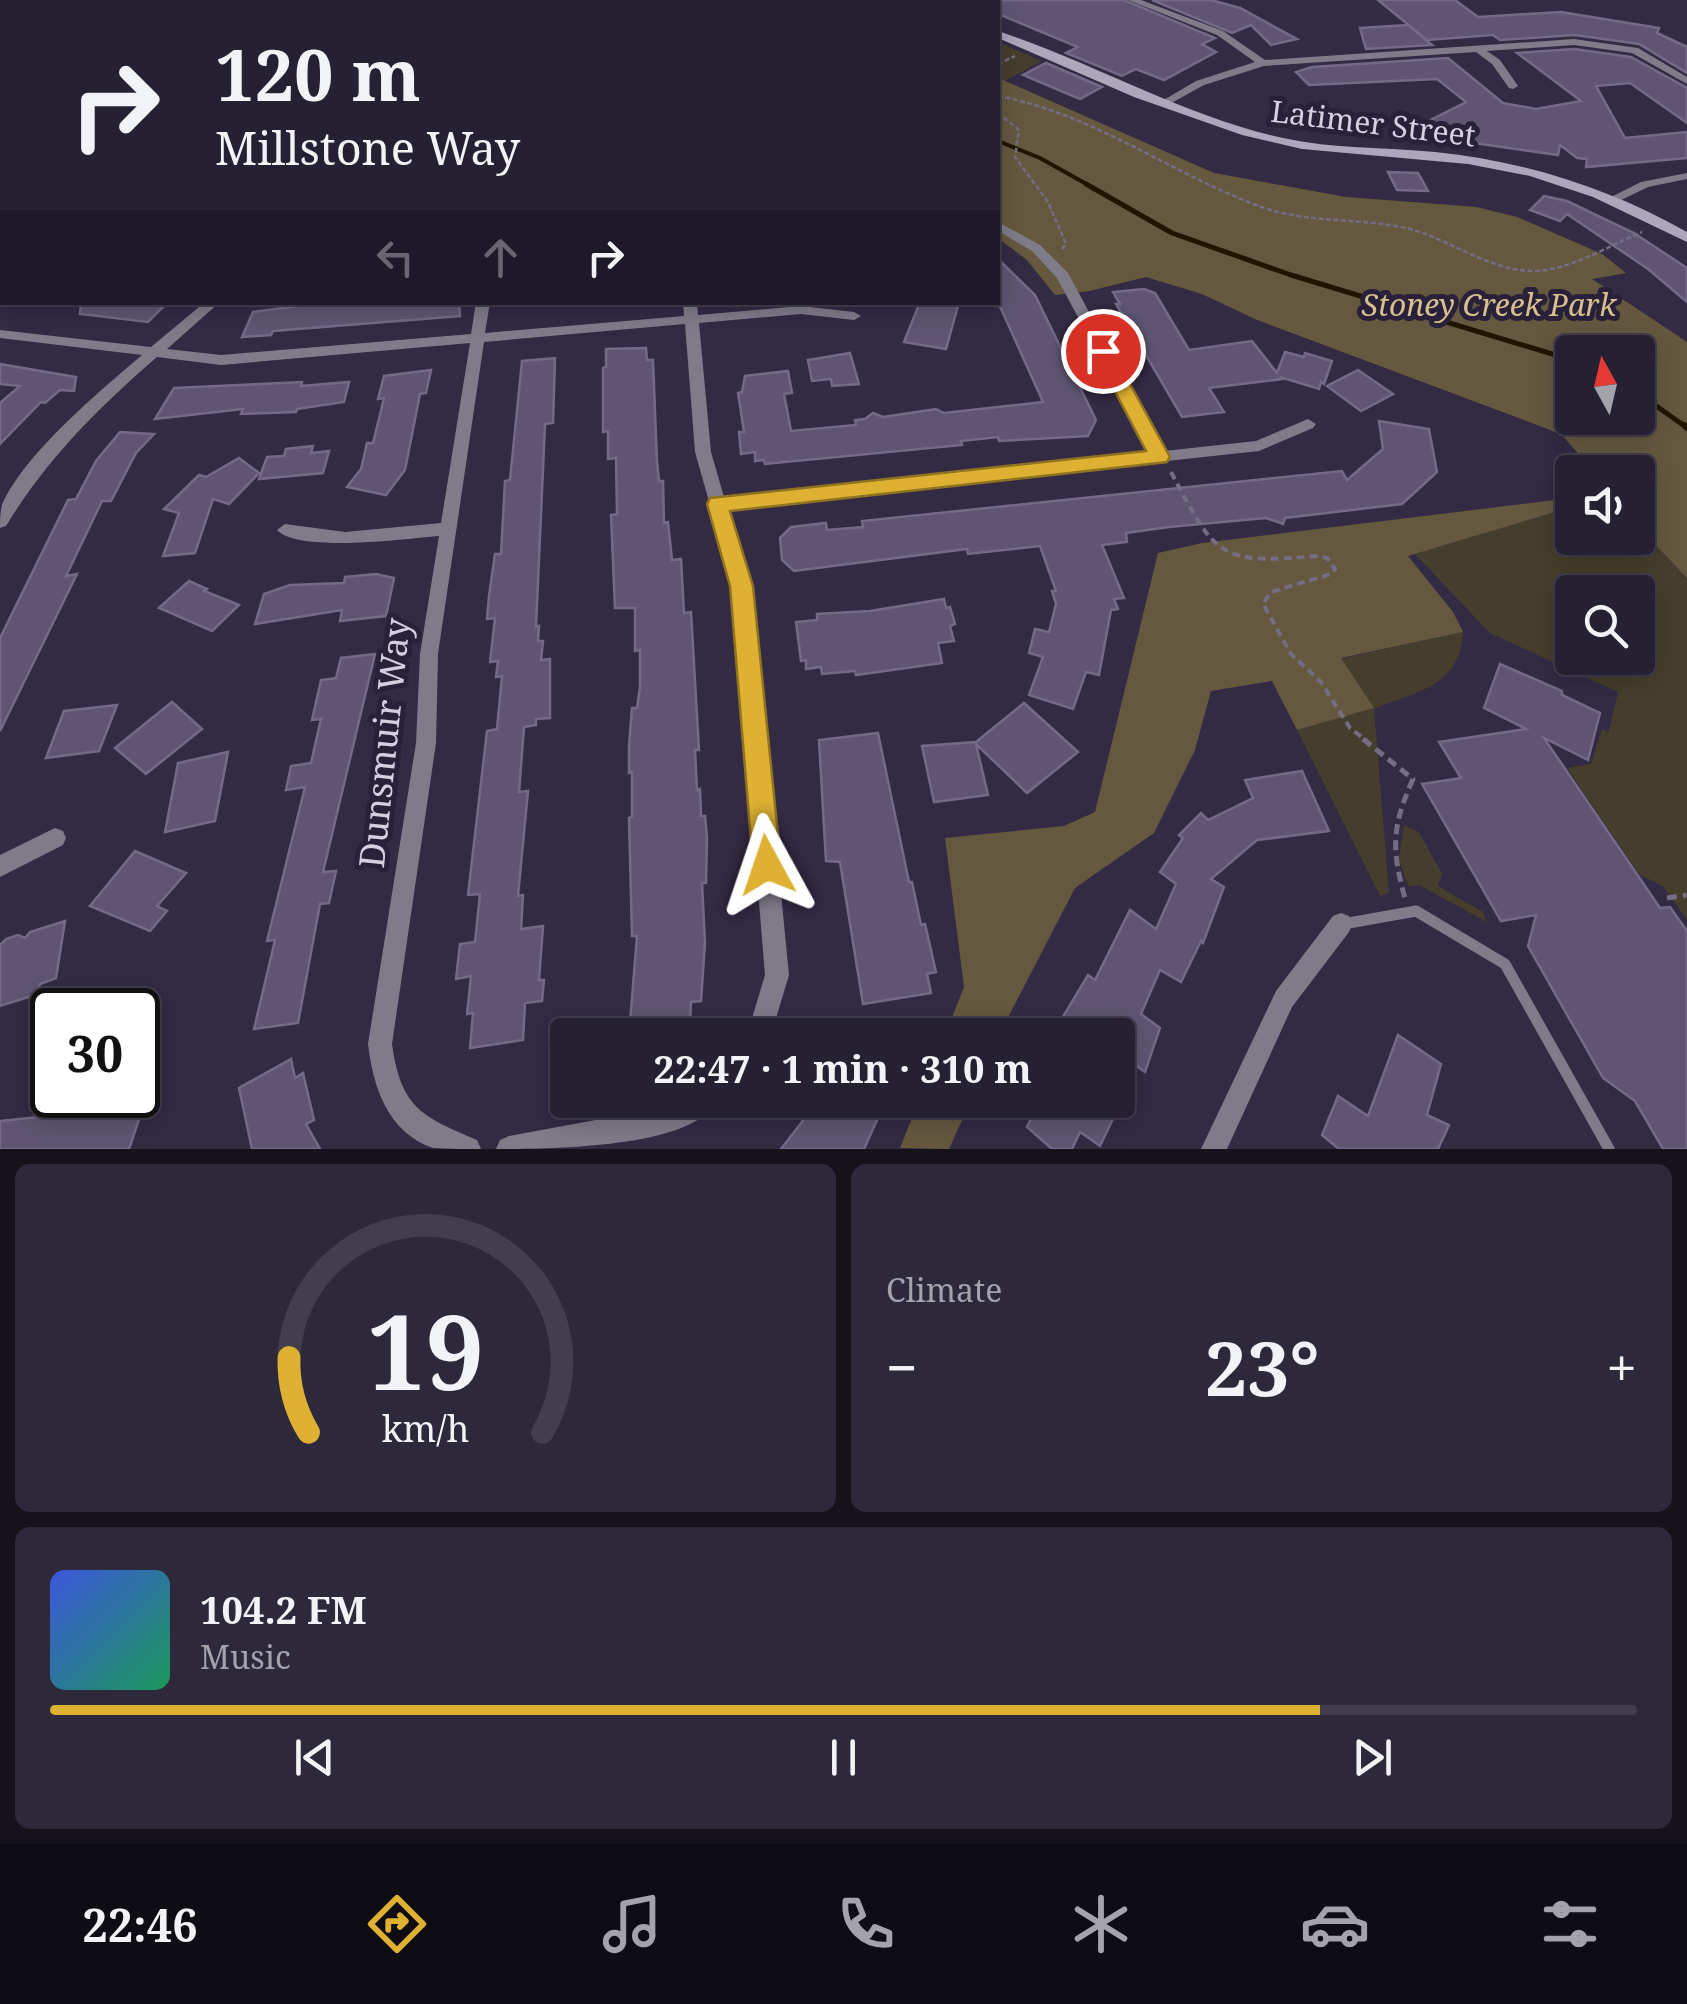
<!DOCTYPE html>
<meta charset="utf-8">
<style>
body{margin:0;font-family:"Noto Serif",serif;background:#2e283b;color:#f1f3f6;height:100vh;display:flex;flex-direction:column;font-size:38px;white-space:nowrap}
*{box-sizing:border-box;margin:0}
p{font-size:32px;color:#a4a3ac}
.icon{flex:none;width:55px;height:55px;fill:none;stroke:currentColor;stroke-width:2;stroke-linecap:round;stroke-linejoin:round}
.map{position:relative;height:1149px;overflow:hidden}
.panel{display:flex;flex-direction:column;gap:15px;padding:15px;background:#15121c;flex:1}
.panel>*{flex:none}
.banner{position:absolute;left:0px;top:0px;width:1000px;height:305px;box-shadow:0 5px 25px #0003,0 0 0 2px #423e4e;background:#262033;color:#f1f3f6;overflow:hidden}
.needle{width:65px;rotate:352deg}
.buttons{position:absolute;left:1555px;top:335px;display:grid;gap:20px}
.buttons a{display:grid;place-items:center;width:100px;height:100px;border-radius:10px;background:#262033;box-shadow:0 5px 25px #0003,0 0 0 2px #423e4e;font-size:50px}
.speed{position:absolute;left:30px;top:988px;display:flex;gap:20px;font-size:50px;font-weight:700;text-align:center}
.speed>*{display:grid;place-content:center;width:130px;height:130px;border-radius:50%;background:#262033;box-shadow:0 5px 25px #0003,0 0 0 2px #423e4e;line-height:1}
.speed .limit{border:5px solid #111;border-radius:15px;background:#fff;color:#111}
.pin{position:absolute;display:grid;place-items:center;width:85px;height:85px;color:#fff;margin:-42px;border:5px solid #fff;border-radius:50%;box-shadow:0 2px 10px #0007}
.me{position:absolute;width:110px;margin:-55px;rotate:355deg;stroke-linejoin:round;filter:drop-shadow(0 0 8px #0008)}
.turn{display:flex;align-items:center;gap:35px;height:210px;padding:0 50px;font-size:45px}
.turn .icon{width:130px;height:130px;stroke-width:2.5}
.turn b{display:block;font-size:70px;line-height:85px}
.lanes{display:flex;align-items:center;height:95px;padding:0 50px;background:#0003;justify-content:center;gap:50px;direction:ltr}
.lanes .off{opacity:.35}
.big{font-size:75px;font-weight:700;line-height:1.1}
.panel .card{flex:1;display:flex;flex-direction:column;justify-content:center;gap:15px;min-width:0;padding:0 35px;border-radius:15px;background:#2e283b}
.panel .dial{align-items:center;gap:0}
.dial svg{height:260px;overflow:visible;fill:none;stroke:#423e4e;stroke-width:7;stroke-linecap:round;text-anchor:middle}
.dial text{fill:#f1f3f6;stroke:none}
.song{display:flex;align-items:center;gap:30px}
.cover{width:120px;height:120px;border-radius:15px;background:linear-gradient(135deg,hsl(230 70% 55%),hsl(150 70% 35%))}
.played{height:10px;border-radius:5px;background:linear-gradient(90deg,#deb133 80%,#423e4e 80%)}
.keys{display:flex;justify-content:space-around;direction:ltr}
.heat{display:flex;justify-content:space-between;align-items:center;font-size:55px;direction:ltr}
.panel .tiles{flex:1;display:grid;gap:15px;grid-template-columns:1fr 1fr}
.card:last-child{grid-column:span 2}
.trip{position:absolute;left:550px;top:1018px;width:585px;height:100px;border-radius:10px;background:#262033;box-shadow:0 5px 25px #0003,0 0 0 2px #423e4e;font-weight:700;line-height:100px;text-align:center}
.dock{display:flex;height:160px;justify-content:space-around;align-items:center;background:#0f0d14;color:#a4a3ac}
.dock .icon{width:70px;height:70px}
.dock .current{color:#deb133}
.dock b{font-size:45px;color:#f1f3f6}
.map>svg:first-child{display:block}
.green{fill:#463e2c;fill-rule:evenodd}
.forest{fill:#64593f;fill-rule:evenodd}
.lines{fill:none;stroke-linecap:round;stroke-linejoin:round}
.stream-far2{stroke:#1f1600;stroke-width:4}
.stream-far1{stroke:#1f1600;stroke-width:5}
.stream{stroke:#1f1600;stroke-width:6}
.building{fill:#5f5572;stroke:#746a88;stroke-width:2.5}
.path-far2{stroke:#746d83;stroke-width:2.5;stroke-dasharray:5 2.5;stroke-linecap:butt}
.path-far1{stroke:#746d83;stroke-width:4;stroke-dasharray:8 5;stroke-linecap:butt}
.path{stroke:#746d83;stroke-width:5;stroke-dasharray:10 6;stroke-linecap:butt}
.lane{stroke:#807b89;stroke-width:11}
.street{fill:#807b89;fill-rule:evenodd}
.secondary{fill:#ada6bc;fill-rule:evenodd}
.route{fill:#deb133;stroke:#907321;stroke-width:2.5}
.labels{text-anchor:middle;stroke-width:10;stroke-linejoin:round;paint-order:stroke}
.far-street-label{font-size:30px;fill:#d5d0e1;stroke:#292039}
.far-park-label{font-size:30px;font-style:italic;fill:#d7c18f;stroke:#292039}
.street-label{font-size:35px;fill:#d5d0e1;stroke:#292039}
</style>
<div class="map">
<svg width="1687" height="1149" viewBox="0 0 1687 1149">
<rect width="100%" height="100%" fill="#332a44"/>
<!-- green -->
<g class="green">
<path d="M998,42L1042,61L1005,81L1214,173L1346,197L1476,207L1517,217L1602,254L1626,273L1592,279L1687,342V920L1664,887L1639,874L1567,768L1591,764L1602,729L1609,732L1618,692L1490,633L1415,554L1572,507V538H1638V472H1595L1561,434L1255,319L1202,294L1146,277L1089,291L1055,295L1027,260L998,238ZM1572,352H1638V418H1572ZM1572,592H1638V658H1572Z"/>
<path d="M1463,632C1460,687 1417,691 1374,709L1389,893L1380,896L1297,730L1373,708L1340,659Z"/>
<path d="M1404,825L1419,832L1442,874L1438,886L1483,912L1487,922L1419,885L1409,887L1399,860Z"/>
</g>
<!-- forest -->
<g class="forest">
<path d="M1003,80L1214,173L1346,197L1476,207L1517,217L1602,254L1626,273L1592,279L1687,342V578L1638,526V472H1595L1561,434L1255,319L1202,294L1146,277L1089,291L1055,295L1027,260L998,238V83ZM1572,352H1638V418H1572Z"/>
<path d="M1572,498V507L1408,556L1453,612L1463,632L1341,658L1374,708L1297,730L1272,681L1211,691L1195,750L1154,833L1075,888L999,1035H945L964,987L945,838L1064,826L1095,812L1158,553L1202,543Z"/>
<path d="M919,1100H971L949,1149L900,1148Z"/>
</g>
<g class="lines">
<!-- stream-far2 -->
<path class="stream-far2" d="M998,141L1040,158L1090,186"/>
<!-- stream-far1 -->
<g class="stream-far1">
<path d="M1086,184L1172,233L1291,275L1572,360"/>
<path d="M1638,393L1686,427"/>
</g>
<!-- stream -->
<path class="stream" d="M1684,425L1687,428"/>
</g>
<!-- building -->
<g class="building">
<path d="M966,0H1124L1215,38L1202,44L1216,52L1164,80L1136,69L1122,76L1066,53L1078,47L998,14V2Z"/>
<path d="M1152,0H1211L1240,8L1297,39L1271,45L1251,25L1232,33Z"/>
<path d="M1378,0H1455L1478,17L1561,12L1659,28L1657,33L1687,47V73L1639,44L1575,35L1500,40L1493,35L1427,40Z"/>
<path d="M1408,25L1432,45L1366,49L1360,28Z"/>
<path d="M1574,49L1631,57L1687,88V123L1630,83L1596,86L1625,138L1687,132V158L1586,167L1587,159L1577,158L1560,145L1558,155L1445,139L1444,134L1409,131L1466,102L1437,79L1309,85L1296,72L1312,67L1448,58L1503,103L1536,109L1581,101L1517,53Z"/>
<path d="M1046,63L1102,87L1080,99L1023,75Z"/>
<path d="M1338,115L1379,116L1375,135L1356,133Z"/>
<path d="M1388,172L1418,173L1428,191L1397,190Z"/>
<path d="M1544,196L1567,201L1634,233L1687,268V302L1648,269L1567,214L1560,221L1530,210Z"/>
<path d="M998,259L1035,295L1096,420L1088,436L999,441L998,437L961,441L962,445L765,464L764,460L755,461V452L741,454L739,432H744L738,393L742,392L745,376L788,371L792,393L784,394L791,431L856,425L855,420L865,419L873,413L883,417L936,409L944,413L1043,402L998,302Z"/>
<path d="M1144,289L1155,293L1189,350L1252,341L1277,373L1285,352L1304,357L1305,353L1332,361L1324,384L1321,382L1319,389L1280,377L1282,379L1209,388L1224,412L1182,417L1116,304H1120L1113,292Z"/>
<path d="M81,302H168L148,322L80,314Z"/>
<path d="M328,302H459L460,316L273,331L271,335L242,337L253,312Z"/>
<path d="M920,302H959L946,349L904,342Z"/>
<path d="M646,348L647,360H653L657,462L659,481H663L664,523L668,522L672,560L681,559L684,613L691,612L699,750H695L697,790L700,789L701,816H705L707,837L706,883H702L705,943L701,1001L691,1002L690,1023L673,1024V1031L653,1035H629L637,936H632L629,818L632,817V772L629,773V746L632,708H637L640,687V650L635,651V608H615L611,515L617,514L616,458L608,459V431L603,432V368L606,367V349Z"/>
<path d="M850,353L859,384L832,386L831,379L812,381L808,360Z"/>
<path d="M555,358L553,423L545,424L536,627L539,626L538,641H543L541,660L550,659V718L536,719V725L524,727L519,792L528,791L518,896L523,895L521,929L543,926L539,980H544L542,1001L525,1003L523,1040L470,1048L473,1013L467,1014L471,976L456,979L460,944L475,942L480,894L468,895L487,731L497,729L502,676L496,677L498,661L490,662L495,618L487,619L489,596L495,554H501L505,481L510,480L522,361Z"/>
<path d="M0,364L76,377L74,391L60,390L45,403L41,402L0,444V403L20,386L0,384Z"/>
<path d="M431,370L426,393L420,394L405,470L386,495L347,487L361,469L367,443H373L384,398L378,399L384,376Z"/>
<path d="M1358,370L1393,394L1361,411L1327,386Z"/>
<path d="M302,382L301,386L349,382L344,402L297,409L296,412L241,414L243,409L155,419L174,388Z"/>
<path d="M1379,421L1429,429L1437,472L1402,504L1285,518L1283,524L1266,518L1169,527L1126,533L1127,542L1102,545L1124,598L1114,599L1118,609L1111,610L1099,675L1086,672L1073,709L1029,695L1043,657L1029,653L1035,629L1049,632L1056,604L1052,591H1056L1040,546L968,554L967,549L794,571L782,560L780,538L791,527L826,523L827,530L863,527L862,521L1342,471L1347,480L1383,449Z"/>
<path d="M120,432L154,434L136,453L111,501H102L66,576L77,574L0,731V638L68,500L76,499L96,461Z"/>
<path d="M313,446L311,453L329,451L323,473L259,479L267,457L284,456L286,449Z"/>
<path d="M239,458L259,473L229,504L213,499L195,553L163,556L179,513L164,509L199,475L206,477Z"/>
<path d="M376,574L394,578L386,616L340,621L342,610L255,624L264,594L290,585L344,583L345,577Z"/>
<path d="M189,581L207,589L204,591L239,605L212,631L159,608Z"/>
<path d="M944,599L946,608L950,607L955,624L950,626L954,641L938,643L942,663L856,675L855,671L822,674L821,667L806,669V660L801,661L796,622L817,620V614L870,611Z"/>
<path d="M375,654L323,872L336,871L329,903L320,904L298,1023L254,1029L275,940L267,941L305,787L286,790L291,766L311,763L321,719L312,720L321,680L336,678L341,658Z"/>
<path d="M1500,664L1562,691V695L1600,713L1588,760L1544,738L1660,908L1670,907L1687,931V1149H1663L1635,1101L1603,1078L1528,946L1536,915L1501,921L1422,784L1461,778L1439,742L1526,729L1484,708Z"/>
<path d="M172,702L202,729L146,774L115,748Z"/>
<path d="M1024,703L1078,752L1027,793L976,744L988,795L934,802L922,746L976,742Z"/>
<path d="M117,705L99,751L46,758L64,711Z"/>
<path d="M878,733L909,882H912L921,925L925,924L936,972L927,974L931,993L863,1004L840,862L826,861L819,740Z"/>
<path d="M228,752L215,821L165,832L178,763Z"/>
<path d="M1302,771L1329,831L1257,840L1211,879L1224,887L1203,943L1201,941L1181,982L1160,970L1141,1014L1160,1028L1145,1072L1118,1053V1035H1052L1088,975L1095,980L1130,910L1156,929L1176,884L1160,872L1183,838L1179,835L1201,813L1208,820L1253,798L1245,780Z"/>
<path d="M135,851L186,873L157,906L167,911L150,931L90,906Z"/>
<path d="M65,921L56,978L40,984L38,994L0,1006V945L6,939L18,935L25,938L30,932Z"/>
<path d="M1398,1035L1441,1064L1427,1115L1449,1125L1438,1149H1339L1322,1135L1338,1096L1368,1116Z"/>
<path d="M291,1059L295,1078L303,1073L314,1120L306,1124L320,1149H252L239,1088Z"/>
<path d="M148,1093L129,1149H0V1121L78,1113L84,1098Z"/>
<path d="M819,1100H886L864,1149H781Z"/>
<path d="M1040,1100H1122L1100,1146L1080,1132L1072,1149H1052L1027,1127Z"/>
</g>
<g class="lines">
<!-- path-far2 -->
<g class="path-far2">
<path d="M998,64L1015,56"/>
<path d="M998,96C1093,114 1167,171 1256,205C1304,224 1356,217 1406,228C1449,238 1490,272 1535,271C1571,270 1610,245 1642,232"/>
<path d="M998,113L1019,130L1015,157L1048,202L1066,244L1061,250"/>
</g>
<!-- path-far1 -->
<path class="path-far1" d="M1171,472C1217,559 1219,564 1319,556L1327,558L1335,569L1331,574L1271,592L1263,604L1291,654L1321,682L1350,728L1367,741"/>
<!-- path -->
<g class="path">
<path d="M1363,739L1413,779C1392,826 1391,849 1405,898"/>
<path d="M1667,898L1687,895"/>
</g>
<!-- lane -->
<path class="lane" d="M1343,924L1416,911L1505,964L1609,1149"/>
<!-- street -->
<g class="street">
<path d="M771,0H781L782,2H773Z"/>
<path d="M1128,0H1141L1223,31L1265,60L1574,39L1638,48L1687,77V84L1632,53L1574,45L1487,51L1500,60L1518,86L1513,89L1509,88L1492,64L1476,52L1264,66L1204,85L1166,106L1162,105V101L1196,81L1255,62L1217,35Z"/>
<path d="M1687,173V179L1648,187L1615,203L1605,200L1641,182Z"/>
<path d="M998,222L1040,245L1068,273L1164,451L1256,441L1308,419L1316,424L1313,428L1259,451L728,509L751,586L789,975L771,1035H747L765,975L733,586L695,452L685,324L484,342L438,654L436,743L392,1044C401,1108 421,1116 477,1140L481,1149C466,1149 446,1149 433,1148C387,1132 373,1086 368,1044L416,743L420,654L439,536C405,539 299,553 277,530L285,524L345,532L441,523L470,343L221,365L157,357C98,408 46,460 6,526L0,528C0,521 0,512 2,505C23,455 100,391 142,355L0,338V330L151,347L205,302H220L167,349L221,355L471,334L476,302H490L485,333L684,316L683,302H697L698,315L801,306L854,312L861,316L854,320L801,314L699,323L711,452L724,497L1150,452L1057,278L1032,251L998,231Z"/>
<path d="M55,828L63,831L66,838L63,845L0,877V855Z"/>
<path d="M1341,913L1349,916L1352,924L1349,932L1292,1007L1227,1149H1201L1276,991L1333,916Z"/>
<path d="M684,1100H717C696,1149 544,1149 496,1149L500,1140L509,1136L677,1105Z"/>
</g>
<!-- secondary -->
<g class="secondary">
<path d="M921,0H933L934,2H923Z"/>
<path d="M998,31C1095,63 1183,116 1283,138C1333,149 1384,147 1435,152C1524,161 1609,188 1687,232V242L1593,197L1530,176L1468,164L1302,149L1242,135L1134,97L998,38Z"/>
</g>
</g>
<!-- route -->
<path class="route" d="M1103,345L1112,351L1170,457L1167,462L730,511L753,586L781,865L777,875L767,879L757,875L753,865L730,586L707,504L710,498L1146,451L1094,351Z"/>
<g class="labels">
<!-- far-street labels -->
<g class="far-street-label">
<text transform="translate(1373 124) rotate(7)" y="10">Latimer Street</text>
</g>
<!-- far-park labels -->
<g class="far-park-label">
<text x="1489" y="316">Stoney Creek Park</text>
</g>
<!-- street labels -->
<g class="street-label">
<text transform="translate(385 743) rotate(-84)" y="12">Dunsmuir Way</text>
</g>
</g>
</svg>
<div class="buttons">
<a><svg class="needle" viewBox="-14 -14 28 28"><path d="M0-13l5 13h-10z" fill="#e53935"/><path d="M0 13l5-13h-10z" fill="#a4a3ac"/></svg></a>
<a><svg class="icon" aria-label="sound" viewBox="0 0 24 24"><path d="M4 9h4l5-4v14l-5-4H4zM17 9q2 3 0 6"/></svg></a>
<a><svg class="icon" aria-label="search" viewBox="0 0 24 24"><circle cx="10" cy="10" r="6"/><path d="M15 15l6 6"/></svg></a>
</div>
<div class="speed"><div class="limit">30</div></div>
<div class="pin" style="left:1103px;top:351px;background:#d93025"><svg class="icon" aria-label="arrive" viewBox="0 0 24 24"><path d="M6 21V4h12l-3 4 3 4H6"/></svg></div>
<svg class="me" style="left:767px;top:865px" viewBox="-20 -20 40 40"><path d="M0-17L14 15 0 8-14 15z" fill="#deb133" stroke="#fff" stroke-width="4"/></svg>
<div class="trip">22:47 · 1 min · 310 m</div>
<div class="banner">
<div class="turn"><svg class="icon" aria-label="right" viewBox="0 0 24 24"><path d="M7 20v-9h11M14 6l5 5-5 5"/></svg><div><b>120 m</b>Millstone Way</div></div>
<div class="lanes"><svg class="icon off" aria-label="left" viewBox="0 0 24 24"><path d="M17 20v-9H6M10 6l-5 5 5 5"/></svg><svg class="icon off" aria-label="ahead" viewBox="0 0 24 24"><path d="M12 20V5M6 11l6-6 6 6"/></svg><svg class="icon" aria-label="right" viewBox="0 0 24 24"><path d="M7 20v-9h11M14 6l5 5-5 5"/></svg></div>
</div>
</div>
<section class="panel">
<div class="tiles">
<div class="card dial"><svg viewBox="0 0 100 80">
<path d="M14 69A42 42 0 1 1 86 69"/>
<path d="M14 69A42 42 0 0 1 8 46" stroke="#deb133"/>
<text x="50" y="56" font-size="32" font-weight="700">19</text>
<text x="50" y="72" font-size="11">km/h</text>
</svg></div>
<div class="card"><p>Climate</p>
<div class="heat"><a>−</a><b class="big">23°</b><a>+</a></div>
</div>
<div class="card">
<div class="song"><i class="cover"></i><div><b>104.2 FM</b><p>Music</p></div></div>
<div class="played"></div>
<div class="keys"><svg class="icon" aria-label="previous" viewBox="0 0 24 24"><path d="M18 5L8 12l10 7zM5 5v14"/></svg><svg class="icon" aria-label="pause" viewBox="0 0 24 24"><path d="M8 5v14M16 5v14"/></svg><svg class="icon" aria-label="next" viewBox="0 0 24 24"><path d="M6 5l10 7-10 7zM19 5v14"/></svg></div>
</div>
</div>
</section>
<nav class="dock">
<b>22:46</b>
<svg class="icon current" aria-label="directions" viewBox="0 0 24 24"><path d="M12 3l9 9-9 9-9-9zM9 14v-3h6M13 9l2 2-2 2"/></svg>
<svg class="icon" aria-label="music" viewBox="0 0 24 24"><path d="M9 18V5l10-2v13"/><circle cx="6" cy="18" r="3"/><circle cx="16" cy="16" r="3"/></svg>
<svg class="icon" aria-label="phone" viewBox="0 0 24 24"><path d="M5 4h4l2 5-3 2q2 4 5 5l2-3 5 2v4C11 20 4 13 5 4z"/></svg>
<svg class="icon" aria-label="climate" viewBox="0 0 24 24"><path d="M12 3v18M4 7l16 10M4 17L20 7"/></svg>
<svg class="icon" aria-label="car" viewBox="0 0 24 24"><path d="M5 17H2v-5l4-1 3-4h7l3 4 3 1v5h-3M9 17h6M6 11h13"/><circle cx="7" cy="17" r="2"/><circle cx="17" cy="17" r="2"/></svg>
<svg class="icon" aria-label="filters" viewBox="0 0 24 24"><path d="M4 7h16M4 17h16"/><circle cx="9" cy="7" r="2"/><circle cx="15" cy="17" r="2"/></svg>
</nav>
